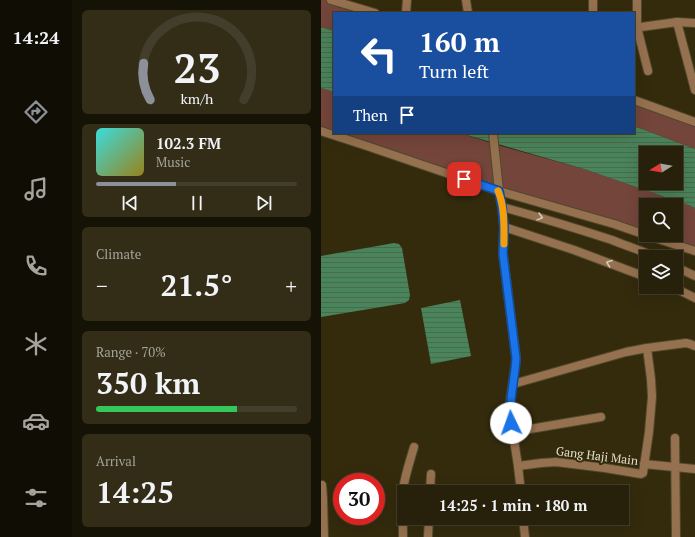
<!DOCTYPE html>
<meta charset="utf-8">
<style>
body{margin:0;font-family:"PT Serif",serif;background:#332d18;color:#f1f3f6;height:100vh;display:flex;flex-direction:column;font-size:15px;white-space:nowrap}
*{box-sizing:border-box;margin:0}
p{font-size:13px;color:#a4a39c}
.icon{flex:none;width:22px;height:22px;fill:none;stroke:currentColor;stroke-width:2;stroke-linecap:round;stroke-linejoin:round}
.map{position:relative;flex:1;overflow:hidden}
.drawer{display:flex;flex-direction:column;gap:10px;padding:10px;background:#151206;width:249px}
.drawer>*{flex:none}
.top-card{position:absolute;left:12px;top:12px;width:302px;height:122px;border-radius:0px;box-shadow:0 4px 16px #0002,0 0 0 1px #433e2b;background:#1a4fa0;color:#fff;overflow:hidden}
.needle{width:26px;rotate:259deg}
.controls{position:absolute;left:318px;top:146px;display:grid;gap:8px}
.controls a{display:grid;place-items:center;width:44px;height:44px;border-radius:0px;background:#27200a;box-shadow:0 4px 16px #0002,0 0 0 1px #433e2b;font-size:20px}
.speed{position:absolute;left:12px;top:473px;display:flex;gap:8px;font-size:20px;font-weight:700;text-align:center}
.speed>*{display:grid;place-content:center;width:52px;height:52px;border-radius:50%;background:#27200a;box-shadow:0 4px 16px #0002,0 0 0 1px #433e2b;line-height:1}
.speed .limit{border:6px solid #d22;background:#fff;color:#111}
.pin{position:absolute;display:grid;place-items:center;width:34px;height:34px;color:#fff;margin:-17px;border-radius:8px;box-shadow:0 2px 6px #0006}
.me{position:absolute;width:44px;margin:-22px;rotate:357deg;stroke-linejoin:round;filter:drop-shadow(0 0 3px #0008)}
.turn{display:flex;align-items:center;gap:14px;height:84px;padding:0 20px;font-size:18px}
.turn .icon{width:52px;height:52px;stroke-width:2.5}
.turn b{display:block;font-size:28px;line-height:34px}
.then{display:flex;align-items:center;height:38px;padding:0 20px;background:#0003;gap:8px;font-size:15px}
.big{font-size:30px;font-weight:800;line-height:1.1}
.drawer .widget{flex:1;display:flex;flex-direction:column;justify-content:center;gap:6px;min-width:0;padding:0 14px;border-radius:6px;background:#332d18}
.drawer .dial{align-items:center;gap:0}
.dial svg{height:104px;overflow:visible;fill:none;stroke:#433e2b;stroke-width:7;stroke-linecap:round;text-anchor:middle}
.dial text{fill:#f1f3f6;stroke:none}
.song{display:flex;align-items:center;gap:12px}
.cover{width:48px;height:48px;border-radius:6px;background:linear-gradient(135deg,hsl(180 70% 55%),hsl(50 70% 35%))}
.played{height:4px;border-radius:2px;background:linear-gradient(90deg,#8c9099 40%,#433e2b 40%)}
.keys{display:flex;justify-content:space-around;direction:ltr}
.heat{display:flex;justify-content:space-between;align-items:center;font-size:22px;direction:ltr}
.charge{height:6px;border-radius:3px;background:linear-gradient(90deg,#34c759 70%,#433e2b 0)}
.trip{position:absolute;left:76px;top:485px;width:232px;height:40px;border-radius:0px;background:#27200a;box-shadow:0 4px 16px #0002,0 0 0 1px #433e2b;font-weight:800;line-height:40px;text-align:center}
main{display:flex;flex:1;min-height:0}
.tabs{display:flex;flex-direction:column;width:72px;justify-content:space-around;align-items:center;background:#100d04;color:#a4a39c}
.tabs .icon{width:28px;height:28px}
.tabs .current{color:#8c9099}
.tabs b{font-size:18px;color:#f1f3f6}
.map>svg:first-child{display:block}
.grass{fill:#74453b;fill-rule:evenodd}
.water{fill:url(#water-rules);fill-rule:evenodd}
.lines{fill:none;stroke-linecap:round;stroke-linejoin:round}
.minor-casing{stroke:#50482c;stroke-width:10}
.tertiary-casing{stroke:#50482c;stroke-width:10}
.minor{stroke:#96714f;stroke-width:8}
.tertiary{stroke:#96714f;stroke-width:8}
.oneway{stroke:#d5cab5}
.route-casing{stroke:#114b97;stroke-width:10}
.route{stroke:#1a73e8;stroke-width:7}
.slow{stroke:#f59e0b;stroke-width:7}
.labels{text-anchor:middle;stroke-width:4;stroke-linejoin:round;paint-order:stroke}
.street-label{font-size:12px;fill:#e5e0ce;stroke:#342b0d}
</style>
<main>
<nav class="tabs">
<b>14:24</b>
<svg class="icon current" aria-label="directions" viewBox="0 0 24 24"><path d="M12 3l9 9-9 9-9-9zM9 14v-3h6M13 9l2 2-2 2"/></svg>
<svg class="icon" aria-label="music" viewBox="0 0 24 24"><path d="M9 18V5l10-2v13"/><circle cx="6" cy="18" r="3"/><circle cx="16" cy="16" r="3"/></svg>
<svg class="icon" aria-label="phone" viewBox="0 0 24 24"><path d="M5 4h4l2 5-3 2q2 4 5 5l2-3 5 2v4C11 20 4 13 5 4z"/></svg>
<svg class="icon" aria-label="climate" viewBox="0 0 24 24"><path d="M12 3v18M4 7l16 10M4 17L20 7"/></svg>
<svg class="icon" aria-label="car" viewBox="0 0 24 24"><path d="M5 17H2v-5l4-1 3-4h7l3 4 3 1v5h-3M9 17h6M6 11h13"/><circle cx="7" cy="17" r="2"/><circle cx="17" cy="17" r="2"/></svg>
<svg class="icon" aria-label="filters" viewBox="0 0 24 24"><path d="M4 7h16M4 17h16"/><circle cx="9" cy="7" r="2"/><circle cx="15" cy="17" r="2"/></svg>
</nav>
<section class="drawer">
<div class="widget dial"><svg viewBox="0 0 100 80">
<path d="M14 69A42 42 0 1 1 86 69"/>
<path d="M14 69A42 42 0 0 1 9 41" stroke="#8c9099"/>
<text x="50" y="56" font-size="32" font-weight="700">23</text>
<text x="50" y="72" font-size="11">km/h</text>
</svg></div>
<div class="widget">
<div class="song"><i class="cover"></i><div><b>102.3 FM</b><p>Music</p></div></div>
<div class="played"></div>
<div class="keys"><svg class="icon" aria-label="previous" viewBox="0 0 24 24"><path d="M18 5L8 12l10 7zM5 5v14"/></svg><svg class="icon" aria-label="pause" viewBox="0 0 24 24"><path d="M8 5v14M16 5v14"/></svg><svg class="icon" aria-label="next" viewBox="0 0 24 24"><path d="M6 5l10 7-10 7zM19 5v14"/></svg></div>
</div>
<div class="widget"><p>Climate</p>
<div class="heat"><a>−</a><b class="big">21.5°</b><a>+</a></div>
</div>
<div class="widget"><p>Range · 70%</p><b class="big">350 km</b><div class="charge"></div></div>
<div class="widget"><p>Arrival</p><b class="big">14:25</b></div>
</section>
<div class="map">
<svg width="374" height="537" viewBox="0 0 374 537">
<defs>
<pattern id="water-rules" width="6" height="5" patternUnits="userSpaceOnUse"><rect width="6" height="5" fill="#4a845a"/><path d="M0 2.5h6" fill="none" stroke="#486a4f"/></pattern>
</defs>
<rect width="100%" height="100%" fill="#342b0d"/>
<!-- grass -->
<g class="grass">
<path d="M0,0H10L53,13H13V31L0,27Z"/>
<path d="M0,88L13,92V133H139L173,144L263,169L370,206L374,209V252L0,133ZM325,205H355V235H325Z"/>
<path d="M313,101L374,122V149L313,126Z"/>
</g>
<!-- water -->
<g class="water">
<path d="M0,27L13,31V92L0,88Z"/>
<path d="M313,126L374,149V209L370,206L263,169L139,133H313ZM325,153H355V183H325Z"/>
<path d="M73,243L78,244L81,248L89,295L88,300L84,303L0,317V256Z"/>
<path d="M139,300L150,356L110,364L100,308Z"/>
</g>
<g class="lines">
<!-- minor casing -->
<g class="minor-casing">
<g id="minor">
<path d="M316,0V27L327,71"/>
<path d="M85,13L86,0"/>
<path d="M272,13V0"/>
<path d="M356,22L374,90"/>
<path d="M313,28L356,22L374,23"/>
<path d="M178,191L181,207L183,227L182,254L195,358L194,368L189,402V414L197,466L200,492"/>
<path d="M181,207C218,217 254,228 291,240C305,246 320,250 334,257"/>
<path d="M183,227L253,250L325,277"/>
<path d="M355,267L374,276"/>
<path d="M352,287L374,298"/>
<path d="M192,384L305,352L326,348L365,343L369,344L374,346"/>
<path d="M191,432L280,417"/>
<path d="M354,438L355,537"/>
<path d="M323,464L374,469"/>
<path d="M197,466L220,463L235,462L284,468L320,474L322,473L328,432L331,397L330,379L326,348"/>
<path d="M1,485L2,498L3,537"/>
<path d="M109,492L110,474"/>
<path d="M202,518L204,537"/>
<path d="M82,537C82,521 81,505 82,490C84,475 89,461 93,447"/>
<path d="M107,537L108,518"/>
</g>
</g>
<!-- tertiary casing -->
<g class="tertiary-casing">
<g id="tertiary">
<path d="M10,0L54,13"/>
<path d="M145,0L147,13"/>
<path d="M313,100L374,122"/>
<path d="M0,131L43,145L178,191L293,224L325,235"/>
<path d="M172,133L178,191"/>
<path d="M325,235L374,251"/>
</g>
</g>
<!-- minor -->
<use href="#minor" class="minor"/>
<!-- tertiary -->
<use href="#tertiary" class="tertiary"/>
</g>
<!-- one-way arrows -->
<defs><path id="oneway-chevron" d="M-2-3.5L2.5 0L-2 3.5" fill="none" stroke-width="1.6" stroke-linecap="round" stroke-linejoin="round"/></defs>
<g class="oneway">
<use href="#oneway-chevron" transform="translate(219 217) rotate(15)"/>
<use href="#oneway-chevron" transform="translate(288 263) rotate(-160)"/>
</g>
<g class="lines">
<!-- route casing -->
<g class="route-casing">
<path id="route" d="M143,179L178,191L181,207L183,227L182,254L195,358C194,380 187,401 190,423"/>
</g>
<!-- route -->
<use href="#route" class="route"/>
<!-- slow -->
<path class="slow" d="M177,191C184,207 183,227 183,244"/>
</g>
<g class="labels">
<!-- street labels -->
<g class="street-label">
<text transform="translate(276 456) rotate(7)" y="4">Gang Haji Main</text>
</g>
</g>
</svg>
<div class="controls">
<a><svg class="needle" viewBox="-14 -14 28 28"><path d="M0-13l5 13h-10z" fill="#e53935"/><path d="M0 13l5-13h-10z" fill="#a4a39c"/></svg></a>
<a><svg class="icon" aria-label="search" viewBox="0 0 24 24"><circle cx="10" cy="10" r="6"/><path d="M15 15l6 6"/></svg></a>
<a><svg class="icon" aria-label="layers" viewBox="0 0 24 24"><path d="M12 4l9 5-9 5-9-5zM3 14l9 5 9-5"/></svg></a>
</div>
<div class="speed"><div class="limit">30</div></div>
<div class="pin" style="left:143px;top:179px;background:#d93025"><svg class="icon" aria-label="arrive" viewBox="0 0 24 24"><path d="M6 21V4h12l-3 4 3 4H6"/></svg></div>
<svg class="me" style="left:190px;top:423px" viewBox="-20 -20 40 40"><circle r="19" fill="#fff"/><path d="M0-13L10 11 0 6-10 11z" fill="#1a73e8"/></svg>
<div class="trip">14:25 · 1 min · 180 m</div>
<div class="top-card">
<div class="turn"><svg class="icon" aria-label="left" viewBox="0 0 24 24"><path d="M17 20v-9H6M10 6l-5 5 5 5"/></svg><div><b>160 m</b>Turn left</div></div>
<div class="then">Then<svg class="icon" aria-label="arrive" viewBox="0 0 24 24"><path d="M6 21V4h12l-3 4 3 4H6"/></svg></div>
</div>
</div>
</main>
